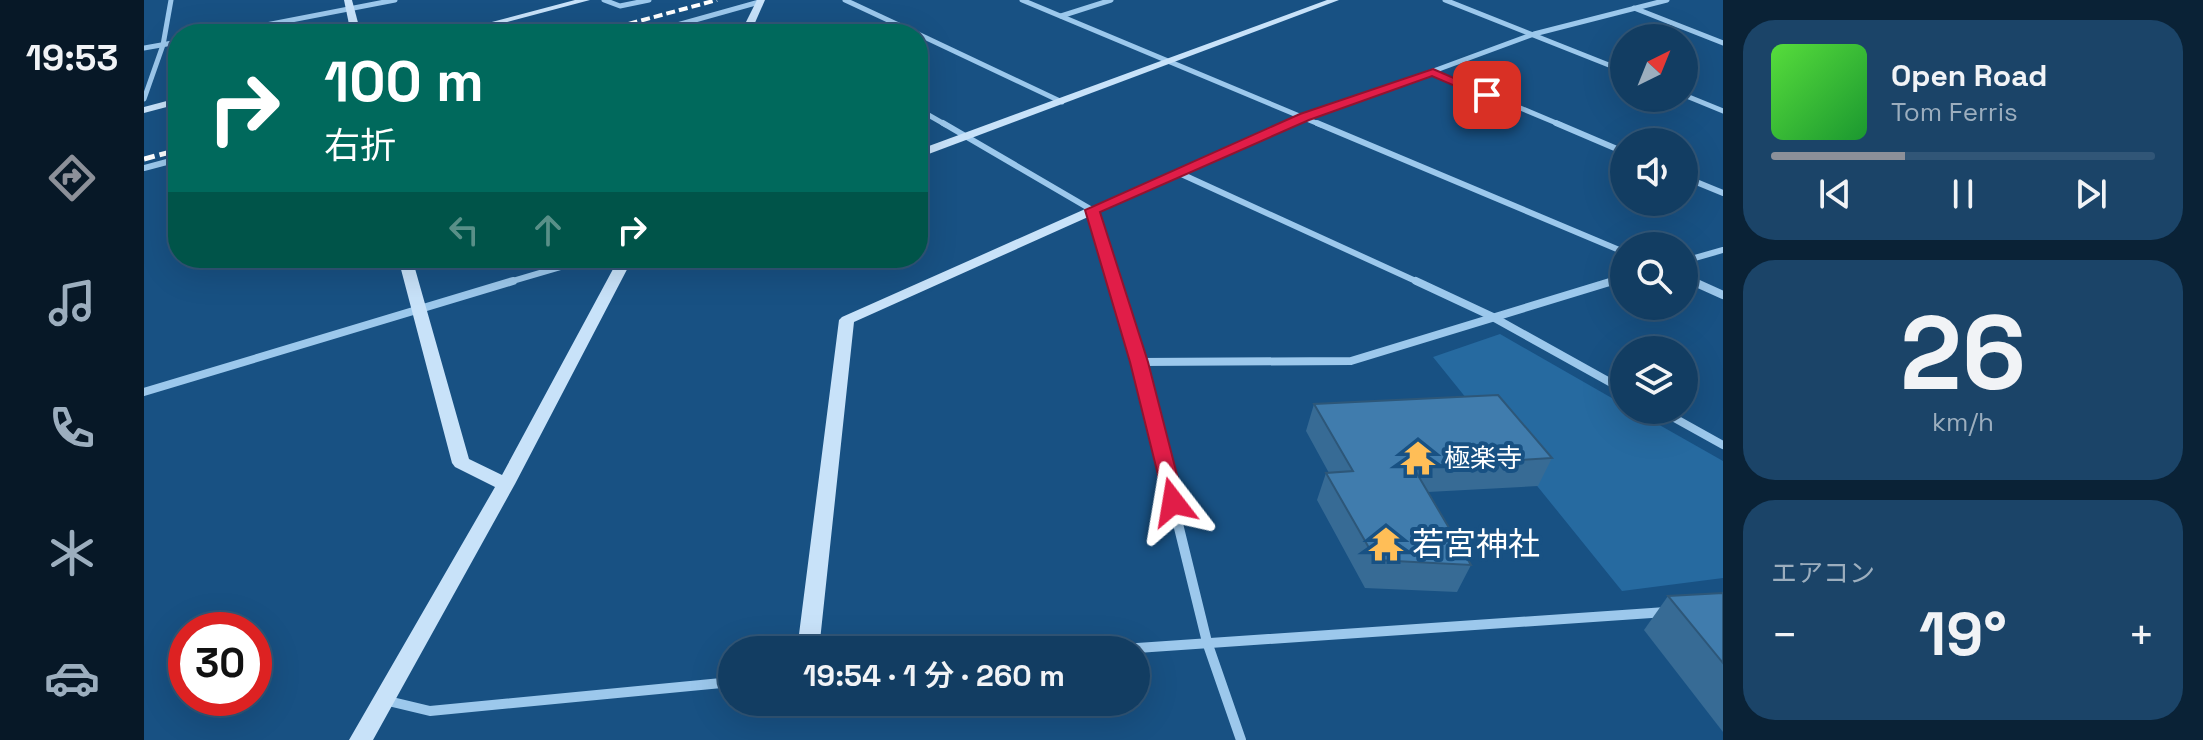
<!DOCTYPE html>
<html lang="ja">
<meta charset="utf-8">
<style>
body{margin:0;font-family:"Space Grotesk","Noto Sans JP",sans-serif;background:#1b4468;color:#f1f3f6;height:100vh;display:flex;flex-direction:column;font-size:30px;white-space:nowrap}
*{box-sizing:border-box;margin:0}
p{font-size:26px;color:#9caebe}
.icon{flex:none;width:44px;height:44px;fill:none;stroke:currentColor;stroke-width:2;stroke-linecap:round;stroke-linejoin:round}
.map{position:relative;flex:1;overflow:hidden}
.panel{display:flex;flex-direction:column;gap:20px;padding:20px;background:#0a2236;width:480px}
.panel>*{flex:none}
.hud{position:absolute;left:24px;top:24px;width:760px;height:244px;border-radius:32px;box-shadow:0 8px 32px #0002,0 0 0 2px #315677;background:#00695c;color:#fff;overflow:hidden}
.needle{width:52px;rotate:43deg}
.controls{position:absolute;left:1466px;top:24px;display:grid;gap:16px}
.controls a{display:grid;place-items:center;width:88px;height:88px;border-radius:50%;background:#123d62;box-shadow:0 8px 32px #0002,0 0 0 2px #315677;font-size:40px}
.speed{position:absolute;left:24px;top:612px;display:flex;gap:16px;font-size:40px;font-weight:700;text-align:center}
.speed>*{display:grid;place-content:center;width:104px;height:104px;border-radius:50%;background:#123d62;box-shadow:0 8px 32px #0002,0 0 0 2px #315677;line-height:1}
.speed .limit{border:12px solid #d22;background:#fff;color:#111}
.pin{position:absolute;display:grid;place-items:center;width:68px;height:68px;color:#fff;margin:-34px;border-radius:16px;box-shadow:0 4px 12px #0006}
.me{position:absolute;width:88px;margin:-44px;rotate:346deg;stroke-linejoin:round;filter:drop-shadow(0 0 6px #0008)}
.turn{display:flex;align-items:center;gap:28px;height:168px;padding:0 24px;font-size:36px}
.turn .icon{width:104px;height:104px;stroke-width:2.5}
.turn b{display:block;font-size:56px;line-height:68px}
.lanes{display:flex;align-items:center;height:76px;padding:0 24px;background:#0003;justify-content:center;gap:40px;direction:ltr}
.lanes .off{opacity:.35}
.big{font-size:60px;font-weight:600;line-height:1.1}
.panel .card{flex:1;display:flex;flex-direction:column;justify-content:center;gap:12px;min-width:0;padding:0 28px;border-radius:32px;background:#1b4468}
.panel .dial{align-items:center;gap:0}
.dial b{font-size:104px;line-height:1}
.song{display:flex;align-items:center;gap:24px}
.cover{width:96px;height:96px;border-radius:12px;background:linear-gradient(135deg,hsl(110 70% 55%),hsl(130 70% 35%))}
.played{height:8px;border-radius:4px;background:linear-gradient(90deg,#8c9099 35%,#315677 35%)}
.keys{display:flex;justify-content:space-around;direction:ltr}
.heat{display:flex;justify-content:space-between;align-items:center;font-size:44px;direction:ltr}
.trip{position:absolute;left:574px;top:636px;width:432px;height:80px;border-radius:40px;background:#123d62;box-shadow:0 8px 32px #0002,0 0 0 2px #315677;font-weight:600;line-height:80px;text-align:center}
main{display:flex;flex:1;min-height:0}
.tabs{display:flex;flex-direction:column;width:144px;justify-content:space-around;align-items:center;background:#071827;color:#9caebe}
.tabs .icon{width:56px;height:56px}
.tabs .active{color:#8c9099}
.tabs b{font-size:36px;color:#f1f3f6}
.map>svg:first-child{display:block}
.green{fill:#266aa0}
.lines{fill:none;stroke-linecap:round;stroke-linejoin:round}
.street-far3{stroke:#9cc8ec;stroke-width:5}
.street-far2{stroke:#9cc8ec;stroke-width:6}
.street-far1{stroke:#9cc8ec;stroke-width:8}
.street{stroke:#9cc8ec;stroke-width:10}
.secondary{fill:#c8e2f9;fill-rule:evenodd}
.rail-far1{stroke:#fff;stroke-width:4;stroke-dasharray:9 4;stroke-linecap:butt}
.rail{stroke:#fff;stroke-width:5;stroke-dasharray:11 5;stroke-linecap:butt}
.wall{fill:#376b95}
.building{fill:#407cad;stroke:#2d5779;stroke-width:2}
.route{fill:#e11d48;stroke:#92132f;stroke-width:2}
.labels{text-anchor:middle;stroke-width:8;stroke-linejoin:round;paint-order:stroke}
.poi-label{font-size:26px;fill:#fff;stroke:#185183;text-anchor:start}
.near-poi-label{font-size:32px;fill:#fff;stroke:#185183;text-anchor:start}
</style>
<main>
<nav class="tabs">
<b>19:53</b>
<svg class="icon active" aria-label="directions" viewBox="0 0 24 24"><path d="M12 3l9 9-9 9-9-9zM9 14v-3h6M13 9l2 2-2 2"/></svg>
<svg class="icon" aria-label="music" viewBox="0 0 24 24"><path d="M9 18V5l10-2v13"/><circle cx="6" cy="18" r="3"/><circle cx="16" cy="16" r="3"/></svg>
<svg class="icon" aria-label="phone" viewBox="0 0 24 24"><path d="M5 4h4l2 5-3 2q2 4 5 5l2-3 5 2v4C11 20 4 13 5 4z"/></svg>
<svg class="icon" aria-label="climate" viewBox="0 0 24 24"><path d="M12 3v18M4 7l16 10M4 17L20 7"/></svg>
<svg class="icon" aria-label="car" viewBox="0 0 24 24"><path d="M5 17H2v-5l4-1 3-4h7l3 4 3 1v5h-3M9 17h6M6 11h13"/><circle cx="7" cy="17" r="2"/><circle cx="17" cy="17" r="2"/></svg>
</nav>
<div class="map">
<svg width="1579" height="740" viewBox="0 0 1579 740">
<rect width="100%" height="100%" fill="#185183"/>
<!-- green -->
<path class="green" d="M1356,334L1480,405V410H1489L1579,461V578L1478,591L1289,357Z"/>
<g class="lines">
<!-- street-far3 -->
<g class="street-far3">
<path d="M460,0L476,6L505,0"/>
<path d="M701,0L774,34"/>
<path d="M878,0L1177,125"/>
<path d="M1301,0L1480,71"/>
<path d="M1490,8L1579,43"/>
<path d="M917,16L967,0"/>
<path d="M75,34L251,0"/>
<path d="M501,34L615,2"/>
<path d="M774,34L918,102"/>
<path d="M0,48L34,42"/>
<path d="M1290,72L1417,125"/>
<path d="M1540,95L1579,111"/>
<path d="M0,99L19,45L27,0"/>
<path d="M774,109L802,125"/>
<path d="M1143,125L1390,34L1523,0"/>
</g>
<!-- street-far2 -->
<g class="street-far2">
<path d="M799,123L948,210L971,283"/>
<path d="M1173,123L1480,252"/>
<path d="M1412,123L1480,152"/>
<path d="M0,168L34,159"/>
<path d="M1035,173L1276,283"/>
<path d="M1540,177L1579,193"/>
<path d="M948,210L1148,123"/>
<path d="M1540,261L1579,250"/>
<path d="M1540,278L1553,283"/>
<path d="M362,283L447,258"/>
<path d="M1462,283L1480,278"/>
</g>
<!-- street-far1 -->
<g class="street-far1">
<path d="M970,281L995,362L1025,485"/>
<path d="M1272,281L1347,316L1480,390"/>
<path d="M1548,281L1579,295"/>
<path d="M995,362L1207,361L1469,281"/>
<path d="M0,392L369,281"/>
<path d="M1516,410L1579,445"/>
</g>
<!-- street -->
<g class="street">
<path d="M1024,483L1063,642L1097,740"/>
<path d="M964,650L1522,612"/>
<path d="M240,700L286,711L588,682"/>
</g>
<!-- secondary -->
<g class="secondary">
<path d="M200,0H208L217,34H207Z"/>
<path d="M431,0H446L318,34H302Z"/>
<path d="M613,0H621L606,34H596Z"/>
<path d="M1183,0H1195L774,158V150Z"/>
<path d="M34,98V104L0,113V107Z"/>
<path d="M948,206L954,210L953,213L710,322L675,650H653L695,320L698,317Z"/>
<path d="M254,258H268L325,459L358,475L475,258H489L371,484L229,740H205L351,487L311,467L308,463Z"/>
</g>
<!-- rail-far1 -->
<path class="rail-far1" d="M447,34L573,0"/>
<!-- rail -->
<path class="rail" d="M0,159L34,150"/>
</g>
<!-- wall -->
<g class="wall">
<path d="M1170,404L1408,458L1394,486L1284,492L1327,565L1313,592L1221,588L1173,500L1182,473H1185L1162,431Z"/>
<path d="M1579,593V732L1500,630L1524,596Z"/>
</g>
<!-- building -->
<g class="building">
<path d="M1354,395L1408,458L1269,467L1327,565L1232,560L1182,473L1209,471L1170,404Z"/>
<path d="M1579,593V663L1524,596Z"/>
</g>
<!-- route -->
<path class="route" d="M1289,69L1349,95L1339,98L1288,76L1165,120L956,212L1004,362L1040,502L1037,507H1022L986,362L941,210L1156,114Z"/>
<!-- icons -->
<defs>
<g id="temple-bare" transform="scale(2.76)"><path d="M0-6L5-2H3V0L6.5 2.5H4V6H1.5V3h-3V6H-4V2.5H-6.5L-3 0V-2H-5Z" fill="#ffbe57" stroke="#185183" stroke-width="2.5" paint-order="stroke"/></g>
</defs>
<g fill-rule="evenodd">
<use href="#temple-bare" x="1274" y="458"/>
<use href="#temple-bare" x="1242" y="544"/>
</g>
<g class="labels">
<!-- poi labels -->
<g class="poi-label">
<text x="1300" y="467">極楽寺</text>
</g>
<!-- near-poi labels -->
<g class="near-poi-label">
<text x="1268" y="555">若宮神社</text>
</g>
</g>
</svg>
<div class="controls">
<a><svg class="needle" viewBox="-14 -14 28 28"><path d="M0-13l5 13h-10z" fill="#e53935"/><path d="M0 13l5-13h-10z" fill="#9caebe"/></svg></a>
<a><svg class="icon" aria-label="sound" viewBox="0 0 24 24"><path d="M4 9h4l5-4v14l-5-4H4zM17 9q2 3 0 6"/></svg></a>
<a><svg class="icon" aria-label="search" viewBox="0 0 24 24"><circle cx="10" cy="10" r="6"/><path d="M15 15l6 6"/></svg></a>
<a><svg class="icon" aria-label="layers" viewBox="0 0 24 24"><path d="M12 4l9 5-9 5-9-5zM3 14l9 5 9-5"/></svg></a>
</div>
<div class="speed"><div class="limit">30</div></div>
<div class="pin" style="left:1343px;top:95px;background:#d93025"><svg class="icon" aria-label="arrive" viewBox="0 0 24 24"><path d="M6 21V4h12l-3 4 3 4H6"/></svg></div>
<svg class="me" style="left:1029px;top:502px" viewBox="-20 -20 40 40"><path d="M0-17L14 15 0 8-14 15z" fill="#e11d48" stroke="#fff" stroke-width="4"/></svg>
<div class="trip">19:54 · 1 分 · 260 m</div>
<div class="hud">
<div class="turn"><svg class="icon" aria-label="right" viewBox="0 0 24 24"><path d="M7 20v-9h11M14 6l5 5-5 5"/></svg><div><b>100 m</b>右折</div></div>
<div class="lanes"><svg class="icon off" aria-label="left" viewBox="0 0 24 24"><path d="M17 20v-9H6M10 6l-5 5 5 5"/></svg><svg class="icon off" aria-label="ahead" viewBox="0 0 24 24"><path d="M12 20V5M6 11l6-6 6 6"/></svg><svg class="icon" aria-label="right" viewBox="0 0 24 24"><path d="M7 20v-9h11M14 6l5 5-5 5"/></svg></div>
</div>
</div>
<section class="panel">
<div class="card">
<div class="song"><i class="cover"></i><div><b>Open Road</b><p>Tom Ferris</p></div></div>
<div class="played"></div>
<div class="keys"><svg class="icon" aria-label="previous" viewBox="0 0 24 24"><path d="M18 5L8 12l10 7zM5 5v14"/></svg><svg class="icon" aria-label="pause" viewBox="0 0 24 24"><path d="M8 5v14M16 5v14"/></svg><svg class="icon" aria-label="next" viewBox="0 0 24 24"><path d="M6 5l10 7-10 7zM19 5v14"/></svg></div>
</div>
<div class="card dial"><b>26</b><p>km/h</p></div>
<div class="card"><p>エアコン</p>
<div class="heat"><a>−</a><b class="big">19°</b><a>+</a></div>
</div>
</section>
</main>
